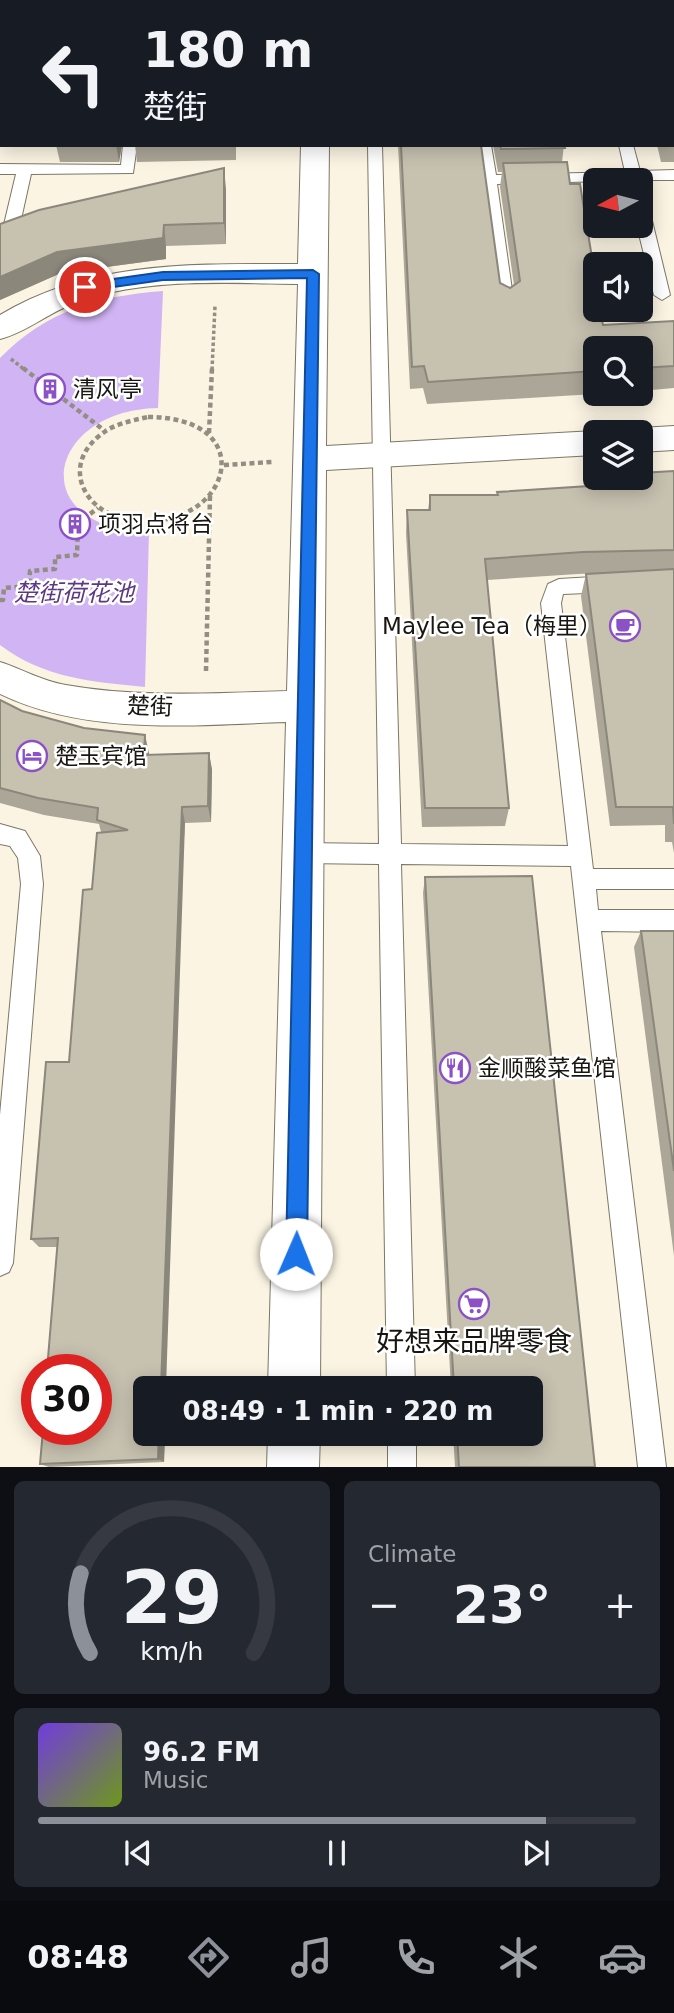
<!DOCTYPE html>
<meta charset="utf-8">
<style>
body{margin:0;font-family:"DejaVu Sans","Noto Sans SC",sans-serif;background:#242831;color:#f1f3f6;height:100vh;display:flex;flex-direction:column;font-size:26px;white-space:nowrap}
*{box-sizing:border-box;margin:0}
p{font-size:23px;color:#9ea1a6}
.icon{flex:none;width:38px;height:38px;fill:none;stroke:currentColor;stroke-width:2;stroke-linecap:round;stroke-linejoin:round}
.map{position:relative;height:1467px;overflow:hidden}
.sheet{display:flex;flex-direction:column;gap:14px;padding:14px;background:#0d0f14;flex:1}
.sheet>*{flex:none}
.hud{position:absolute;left:0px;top:0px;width:676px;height:147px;box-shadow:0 4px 18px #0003;background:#171b24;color:#f1f3f6;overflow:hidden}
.needle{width:46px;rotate:263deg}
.buttons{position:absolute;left:583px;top:168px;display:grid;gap:14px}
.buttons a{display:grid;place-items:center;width:70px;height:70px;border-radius:10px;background:#171b24;box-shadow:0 4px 18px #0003;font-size:35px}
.speed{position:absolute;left:21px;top:1354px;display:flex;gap:14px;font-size:35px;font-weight:700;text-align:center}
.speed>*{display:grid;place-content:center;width:91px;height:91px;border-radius:50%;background:#171b24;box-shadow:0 4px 18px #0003;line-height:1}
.speed .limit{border:10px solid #d22;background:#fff;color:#111}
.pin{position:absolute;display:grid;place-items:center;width:60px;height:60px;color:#fff;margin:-30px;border:4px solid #fff;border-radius:50%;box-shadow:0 2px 7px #0007}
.me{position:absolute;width:77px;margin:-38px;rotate:1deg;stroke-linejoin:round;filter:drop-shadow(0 0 5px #0008)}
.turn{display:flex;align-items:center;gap:24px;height:147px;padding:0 28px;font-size:32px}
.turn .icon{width:91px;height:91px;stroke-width:2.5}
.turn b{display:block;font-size:49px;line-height:60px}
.big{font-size:52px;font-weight:700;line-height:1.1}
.sheet .tile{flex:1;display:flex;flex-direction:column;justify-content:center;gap:10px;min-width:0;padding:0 24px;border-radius:10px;background:#242831}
.sheet .dial{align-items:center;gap:0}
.dial svg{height:182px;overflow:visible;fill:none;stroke:#363941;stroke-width:7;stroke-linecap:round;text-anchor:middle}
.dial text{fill:#f1f3f6;stroke:none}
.song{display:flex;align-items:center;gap:21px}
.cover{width:84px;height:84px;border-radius:10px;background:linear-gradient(135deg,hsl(260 70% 55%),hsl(80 70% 35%))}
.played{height:7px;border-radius:4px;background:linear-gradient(90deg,#8c9099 85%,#363941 85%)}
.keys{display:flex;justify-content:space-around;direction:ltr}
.heat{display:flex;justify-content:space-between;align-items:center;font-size:38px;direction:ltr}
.sheet .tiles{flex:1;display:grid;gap:14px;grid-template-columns:1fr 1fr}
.tile:last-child{grid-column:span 2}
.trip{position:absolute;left:133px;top:1376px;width:410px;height:70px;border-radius:10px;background:#171b24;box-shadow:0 4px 18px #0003;font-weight:700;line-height:70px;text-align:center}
.tabs{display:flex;height:112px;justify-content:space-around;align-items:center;background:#090b0e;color:#9ea1a6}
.tabs .icon{width:49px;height:49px}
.tabs .current{color:#8c9099}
.tabs b{font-size:32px;color:#f1f3f6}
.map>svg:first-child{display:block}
.water{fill:#d0b4f4}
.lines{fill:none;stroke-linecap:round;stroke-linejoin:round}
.service-casing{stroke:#7c7767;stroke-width:2}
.minor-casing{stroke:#7c7767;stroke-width:2}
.path-far1{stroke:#938e82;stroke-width:3.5;stroke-dasharray:3.5 2.5;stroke-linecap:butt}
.path{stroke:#938e82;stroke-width:4.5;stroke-dasharray:5 3.5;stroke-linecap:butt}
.service{fill:#fff;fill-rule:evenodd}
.minor{fill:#fff;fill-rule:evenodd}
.wall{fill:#aba697}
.shaded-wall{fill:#8b877b}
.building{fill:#c7c1b0;stroke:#8b877b;stroke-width:2}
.route{fill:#1a73e8;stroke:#114b97;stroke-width:2}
.labels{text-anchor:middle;stroke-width:5;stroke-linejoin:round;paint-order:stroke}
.poi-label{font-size:23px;fill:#181610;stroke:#fff;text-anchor:start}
.street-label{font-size:23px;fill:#181610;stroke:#fff}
.water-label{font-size:24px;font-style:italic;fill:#5d3883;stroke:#fff}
.near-poi-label{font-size:28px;fill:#181610;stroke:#fff}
</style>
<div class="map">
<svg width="674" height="1467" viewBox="0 0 674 1467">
<rect width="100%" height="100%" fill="#fbf4e3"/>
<!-- water -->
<path class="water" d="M163,291L158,408C47,410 22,528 149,532L145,687C93,682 43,678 0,645V358C47,310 99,296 163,291Z"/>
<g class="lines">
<!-- service casing -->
<g class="service-casing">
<g id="service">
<path d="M123,145H137L133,173L31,174L18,233L16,236H4L2,233L16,174H0V164L121,165Z"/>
<path d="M368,145H382L401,844L568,846L541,603L548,584L559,579L610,576L617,579L620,584L617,589L610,592L563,594L561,603L593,869H674V889H596L598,910H674V932L601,931L666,1467H638L571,866L401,864L415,1388H387L379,864L303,863L295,860L292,853L295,846L303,843L379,844Z"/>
<path d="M477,145H491L496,175L625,172L619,145H633L640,171L674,170V180H642L640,183V180L497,184L514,304L506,309L498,304Z"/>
<path d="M640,199L648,204L670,295L662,300L654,295L637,226H640Z"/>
<path d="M0,824L25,831L40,856L43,884L13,1263L9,1272L0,1276V1115L21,884L18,858L10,846L0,844Z"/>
<rect x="388" y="1433" width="28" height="34"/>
</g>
</g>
<!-- minor casing -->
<g class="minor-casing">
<g id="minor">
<rect x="148" y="0" width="24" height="2"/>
<rect x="0" y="24" width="2" height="14"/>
<path d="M301,145H329L326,446L595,431L598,432H595V455L326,470L320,1388H268L286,722C193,725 87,736 0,694V662C22,669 42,681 66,685C139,698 214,693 287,691L298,284C227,283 151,278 83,300C53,309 28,332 0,339V315C91,260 196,264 298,264Z"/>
<path d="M674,426V450L640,452V432H628L640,428Z"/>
<path d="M268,1433H320L319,1467H267Z"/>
</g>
</g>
<!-- path-far1 -->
<g class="path-far1">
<path d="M11,359L25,370"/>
<path d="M212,370L215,306"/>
</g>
<!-- path -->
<g class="path">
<path d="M23,368L105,431"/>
<path d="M148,417C265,417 230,534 130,520C86,514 60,468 99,436C113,424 130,421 148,417Z"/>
<path d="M209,433L212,368"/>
<path d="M224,465L272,462"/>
<path d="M0,600H3L4,588L29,586L30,571L55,569V557L77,555L78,523L98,508"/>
<path d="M206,671L210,496"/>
</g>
<!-- service -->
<use href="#service" class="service"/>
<!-- minor -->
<use href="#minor" class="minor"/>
</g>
<!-- wall -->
<g class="wall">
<path d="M176,0H674V162H661L657,145H674V2H175Z"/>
<path d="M56,145H122L119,162H60Z"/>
<path d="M135,145H236V160L137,162Z"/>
<path d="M398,145H481L500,283L510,288L514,285L500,187L502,172H498L493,145H564L562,162L570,184L603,325L674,321V388L640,391V348H595V394L427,404L423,388L410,389Z"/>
<path d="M226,189V244L166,246V259L61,273L0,300V224Z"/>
<path d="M674,471V853L672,842H665V825L610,826L581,596L586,574L604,573L578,574L487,580L509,808L505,826L422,827L406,533L407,510H428L430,495H497V492L585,487L587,477Z"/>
<path d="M0,700L22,711L149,753V755L209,753L212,770L211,822L185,823L145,1433H165L164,1462L49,1467L40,1464L57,1247H39L31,1239L69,1062L92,889L101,832L99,824L44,815L0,803Z"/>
<path d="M425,877L595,1467H455L453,1433H530V1388H451L423,893Z"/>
<path d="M641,931H674V1256L634,947Z"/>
</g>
<!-- shaded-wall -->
<g class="shaded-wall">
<path d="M116,145H122L119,162Z"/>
<path d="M224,168L226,189V244L224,223Z"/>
<path d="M164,225L166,246V259L61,273L0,300V277L57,252Z"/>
<path d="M145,735L149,753L148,772L144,755Z"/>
<path d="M209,753L212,770L211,822L208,806Z"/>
<path d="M182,807L185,823L166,1388H161Z"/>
<path d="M159,1433H165L164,1462L158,1459Z"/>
</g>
<!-- building -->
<g class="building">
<path d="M176,0H239V2H175Z"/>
<path d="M393,0H674V139V2H393Z"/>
<path d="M401,145H481L500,283L510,288L520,281L503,163L567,162L570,184H580L595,276V310H600L603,325L674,321V366L640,368V348H595V371L428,382L424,366L412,367Z"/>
<path d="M500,145H564L565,148L501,149Z"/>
<path d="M224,168V223L164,225L163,238L57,252L0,277V224L39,210Z"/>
<path d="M674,471V550L583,552L485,559L509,808H425L407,510H430V495H498L497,492L589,486L587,477L640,478V473Z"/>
<path d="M674,569V824L673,807H616L586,574Z"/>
<path d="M0,700L22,711L84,728L145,735L144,755L209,753L208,806L182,807L161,1388H145V1433H159L158,1459L40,1464L43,1430H96V1370H47L58,1238L31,1239L46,1062H69L83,890L92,889L97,833L128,830L97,820L98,808L38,798L0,788Z"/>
<path d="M532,876L595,1467H459L457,1433H530V1388H454L425,877Z"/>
<path d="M641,931H674V1171Z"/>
</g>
<!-- route -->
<path class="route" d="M313,270L319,274L307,1254L304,1261L296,1264L289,1261L286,1254L307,278L163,280L85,291L79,287L85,283L163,272Z"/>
<!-- icons -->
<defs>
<g id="building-ring" transform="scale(1.575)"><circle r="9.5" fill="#fff" stroke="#8c51c7" stroke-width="1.5"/><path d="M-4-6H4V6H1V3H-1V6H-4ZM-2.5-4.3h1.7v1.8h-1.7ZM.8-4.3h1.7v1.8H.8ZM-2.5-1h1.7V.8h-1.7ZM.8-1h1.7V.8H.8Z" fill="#8c51c7"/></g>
<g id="cafe-ring" transform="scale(1.575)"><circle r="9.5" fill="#fff" stroke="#8c51c7" stroke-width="1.5"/><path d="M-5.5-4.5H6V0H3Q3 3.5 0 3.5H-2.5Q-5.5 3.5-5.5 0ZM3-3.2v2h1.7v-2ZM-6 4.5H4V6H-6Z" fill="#8c51c7"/></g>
<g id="hotel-ring" transform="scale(1.575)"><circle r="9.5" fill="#fff" stroke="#8c51c7" stroke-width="1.5"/><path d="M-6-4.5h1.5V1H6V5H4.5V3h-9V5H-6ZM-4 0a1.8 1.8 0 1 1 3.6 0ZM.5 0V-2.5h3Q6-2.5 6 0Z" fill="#8c51c7"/></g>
<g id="restaurant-ring" transform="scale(1.575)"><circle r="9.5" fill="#fff" stroke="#8c51c7" stroke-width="1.5"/><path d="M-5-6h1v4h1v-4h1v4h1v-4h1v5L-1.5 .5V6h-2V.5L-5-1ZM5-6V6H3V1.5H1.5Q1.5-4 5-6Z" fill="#8c51c7"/></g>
<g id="supermarket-ring" transform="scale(1.575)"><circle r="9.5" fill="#fff" stroke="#8c51c7" stroke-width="1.5"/><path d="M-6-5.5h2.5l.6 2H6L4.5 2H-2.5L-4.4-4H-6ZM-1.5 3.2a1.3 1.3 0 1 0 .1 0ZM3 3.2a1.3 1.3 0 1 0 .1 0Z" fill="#8c51c7"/></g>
</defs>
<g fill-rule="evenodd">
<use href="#building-ring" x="50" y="389"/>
<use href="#building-ring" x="75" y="524"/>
<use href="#cafe-ring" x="625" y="626"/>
<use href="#hotel-ring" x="32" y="756"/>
<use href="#restaurant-ring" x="455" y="1068"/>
<use href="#supermarket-ring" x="474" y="1304"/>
</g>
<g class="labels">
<!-- poi labels -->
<g class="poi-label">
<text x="73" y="397">清风亭</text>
<text x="98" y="532">项羽点将台</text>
<text x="602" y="634" text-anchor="end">Maylee Tea（梅里）</text>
<text x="55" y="764">楚玉宾馆</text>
<text x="478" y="1076">金顺酸菜鱼馆</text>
</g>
<!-- street labels -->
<g class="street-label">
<text transform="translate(150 706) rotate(2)" y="8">楚街</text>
</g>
<!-- water labels -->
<g class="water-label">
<text x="74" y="601">楚街荷花池</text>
</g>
<!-- near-poi labels -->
<g class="near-poi-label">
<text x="474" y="1351">好想来品牌零食</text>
</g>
</g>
</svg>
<div class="buttons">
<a><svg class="needle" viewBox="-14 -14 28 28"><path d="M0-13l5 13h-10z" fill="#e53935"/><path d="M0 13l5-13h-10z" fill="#9ea1a6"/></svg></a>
<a><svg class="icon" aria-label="sound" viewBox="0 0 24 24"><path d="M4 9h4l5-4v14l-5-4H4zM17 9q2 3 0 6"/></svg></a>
<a><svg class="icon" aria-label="search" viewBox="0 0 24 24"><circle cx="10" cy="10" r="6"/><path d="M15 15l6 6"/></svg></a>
<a><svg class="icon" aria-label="layers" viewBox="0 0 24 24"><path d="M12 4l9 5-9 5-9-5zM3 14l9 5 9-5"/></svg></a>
</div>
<div class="speed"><div class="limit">30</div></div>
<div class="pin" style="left:85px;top:287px;background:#d93025"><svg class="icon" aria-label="arrive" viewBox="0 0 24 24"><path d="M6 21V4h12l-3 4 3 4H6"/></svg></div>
<svg class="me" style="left:296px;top:1254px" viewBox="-20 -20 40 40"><circle r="19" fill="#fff"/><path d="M0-13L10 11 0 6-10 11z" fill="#1a73e8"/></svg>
<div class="trip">08:49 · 1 min · 220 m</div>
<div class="hud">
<div class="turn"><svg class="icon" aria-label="left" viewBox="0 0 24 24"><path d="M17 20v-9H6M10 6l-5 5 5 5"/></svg><div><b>180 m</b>楚街</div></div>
</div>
</div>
<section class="sheet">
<div class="tiles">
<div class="tile dial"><svg viewBox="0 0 100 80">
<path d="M14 69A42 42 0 1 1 86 69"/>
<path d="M14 69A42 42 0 0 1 10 34" stroke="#8c9099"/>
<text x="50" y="56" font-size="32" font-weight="700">29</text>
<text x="50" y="72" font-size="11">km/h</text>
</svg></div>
<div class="tile"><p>Climate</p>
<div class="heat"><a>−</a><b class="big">23°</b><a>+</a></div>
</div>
<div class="tile">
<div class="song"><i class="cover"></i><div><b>96.2 FM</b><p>Music</p></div></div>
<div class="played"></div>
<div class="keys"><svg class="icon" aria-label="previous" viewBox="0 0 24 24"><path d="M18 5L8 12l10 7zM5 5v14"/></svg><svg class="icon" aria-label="pause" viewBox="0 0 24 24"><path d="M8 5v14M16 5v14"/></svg><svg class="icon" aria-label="next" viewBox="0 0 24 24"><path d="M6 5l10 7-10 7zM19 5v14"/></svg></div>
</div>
</div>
</section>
<nav class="tabs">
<b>08:48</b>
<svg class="icon current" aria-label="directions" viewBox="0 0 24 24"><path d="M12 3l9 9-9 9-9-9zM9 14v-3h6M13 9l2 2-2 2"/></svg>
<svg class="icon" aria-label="music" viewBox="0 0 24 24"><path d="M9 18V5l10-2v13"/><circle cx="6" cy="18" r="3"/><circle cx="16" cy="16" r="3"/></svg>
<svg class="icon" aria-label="phone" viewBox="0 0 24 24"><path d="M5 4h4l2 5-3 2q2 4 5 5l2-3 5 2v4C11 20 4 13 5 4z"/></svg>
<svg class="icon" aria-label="climate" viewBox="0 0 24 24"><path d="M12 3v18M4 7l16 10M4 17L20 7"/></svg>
<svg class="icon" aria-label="car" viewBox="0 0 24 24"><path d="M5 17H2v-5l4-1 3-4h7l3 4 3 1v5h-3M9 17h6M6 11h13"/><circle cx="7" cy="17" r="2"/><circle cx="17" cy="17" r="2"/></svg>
</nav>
